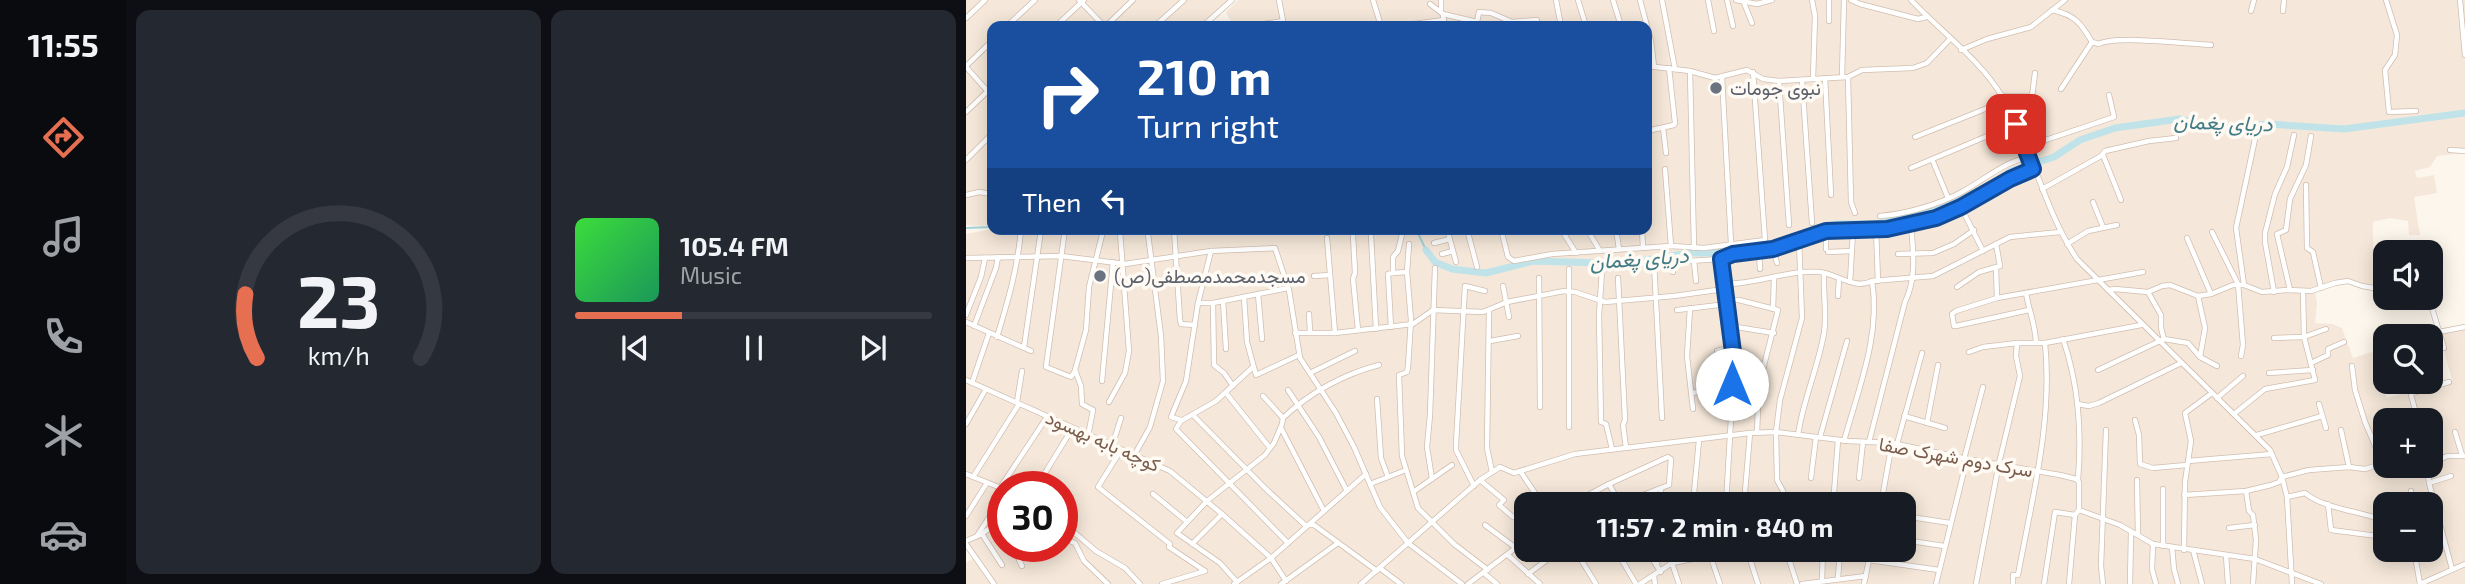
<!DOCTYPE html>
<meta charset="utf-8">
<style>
body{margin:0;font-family:"Exo 2",Vazirmatn,sans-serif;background:#242831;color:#f1f3f6;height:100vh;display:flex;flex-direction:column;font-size:26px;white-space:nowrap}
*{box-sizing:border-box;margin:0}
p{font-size:23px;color:#9ea1a6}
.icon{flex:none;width:38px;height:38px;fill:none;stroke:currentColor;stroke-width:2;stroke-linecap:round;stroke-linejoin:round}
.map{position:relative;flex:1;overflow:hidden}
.drawer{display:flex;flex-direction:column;gap:10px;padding:10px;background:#0d0f14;width:840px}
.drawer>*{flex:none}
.top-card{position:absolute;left:21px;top:21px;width:665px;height:214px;border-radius:14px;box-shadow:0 4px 18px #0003;background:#1a4fa0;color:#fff;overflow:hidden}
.tools{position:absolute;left:1407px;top:240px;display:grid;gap:14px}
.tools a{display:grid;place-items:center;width:70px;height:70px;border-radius:14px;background:#171b24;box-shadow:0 4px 18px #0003;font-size:35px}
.speed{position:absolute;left:21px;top:471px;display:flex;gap:14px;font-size:35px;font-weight:700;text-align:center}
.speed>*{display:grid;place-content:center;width:91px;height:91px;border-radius:50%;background:#171b24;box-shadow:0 4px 18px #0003;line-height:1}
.speed .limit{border:10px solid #d22;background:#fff;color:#111}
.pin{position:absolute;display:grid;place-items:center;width:60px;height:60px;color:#fff;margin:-30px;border-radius:14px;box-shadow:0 4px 10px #0006}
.me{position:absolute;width:77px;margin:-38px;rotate:0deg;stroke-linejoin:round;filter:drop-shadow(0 0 5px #0008)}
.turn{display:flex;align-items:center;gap:24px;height:147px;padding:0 35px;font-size:32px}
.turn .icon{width:91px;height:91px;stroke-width:2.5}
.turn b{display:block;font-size:49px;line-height:60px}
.then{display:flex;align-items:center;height:66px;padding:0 35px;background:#0003;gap:14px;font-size:26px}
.drawer .widget{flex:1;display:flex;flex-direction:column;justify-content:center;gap:10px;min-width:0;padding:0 24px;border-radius:14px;background:#242831}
.drawer .dial{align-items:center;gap:0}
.dial svg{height:182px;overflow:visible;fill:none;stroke:#363941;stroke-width:7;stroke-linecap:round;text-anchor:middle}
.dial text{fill:#f1f3f6;stroke:none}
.song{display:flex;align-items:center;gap:21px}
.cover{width:84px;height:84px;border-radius:10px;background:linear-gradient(135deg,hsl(120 70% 55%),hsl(150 70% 35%))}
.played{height:7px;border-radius:4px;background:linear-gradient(90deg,#e76f51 30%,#363941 30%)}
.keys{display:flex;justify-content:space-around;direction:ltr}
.drawer .tiles{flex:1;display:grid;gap:10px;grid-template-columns:repeat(2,1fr)}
.trip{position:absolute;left:548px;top:492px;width:402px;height:70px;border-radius:14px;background:#171b24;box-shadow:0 4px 18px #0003;font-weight:700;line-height:70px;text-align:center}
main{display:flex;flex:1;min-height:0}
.menu{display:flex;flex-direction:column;width:126px;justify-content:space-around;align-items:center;background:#090b0e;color:#9ea1a6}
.menu .icon{width:49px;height:49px}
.menu .on{color:#e76f51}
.menu b{font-size:32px;color:#f1f3f6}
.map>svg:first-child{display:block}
.residential{fill:#f5e8da;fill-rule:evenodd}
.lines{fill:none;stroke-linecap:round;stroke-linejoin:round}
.stream{stroke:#a5d3da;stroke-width:2}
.river{stroke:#bfe3e8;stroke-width:7}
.minor-casing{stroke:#d1beb0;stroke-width:6}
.minor{stroke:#fff;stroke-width:4.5}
.route-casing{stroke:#114b97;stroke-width:18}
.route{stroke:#1a73e8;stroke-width:12}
.worship-dot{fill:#6b7280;stroke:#fffaf3;stroke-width:2.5}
.labels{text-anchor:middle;stroke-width:7;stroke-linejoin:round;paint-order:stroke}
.worship-label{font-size:19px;fill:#5b616d;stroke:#fffaf3;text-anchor:start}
.street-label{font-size:19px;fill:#7a5c4d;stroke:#fffaf3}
.water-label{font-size:21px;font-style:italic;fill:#437c86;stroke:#fffaf3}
</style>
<main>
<nav class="menu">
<b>11:55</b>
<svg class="icon on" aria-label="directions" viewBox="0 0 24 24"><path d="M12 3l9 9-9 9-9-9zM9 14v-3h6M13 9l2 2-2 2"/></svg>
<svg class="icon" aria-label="music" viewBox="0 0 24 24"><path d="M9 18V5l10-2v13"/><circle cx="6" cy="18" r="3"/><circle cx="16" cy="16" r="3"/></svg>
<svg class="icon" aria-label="phone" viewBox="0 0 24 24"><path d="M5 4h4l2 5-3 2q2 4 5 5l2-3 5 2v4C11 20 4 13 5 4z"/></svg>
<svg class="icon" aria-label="climate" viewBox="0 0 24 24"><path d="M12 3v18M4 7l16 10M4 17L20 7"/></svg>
<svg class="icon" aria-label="car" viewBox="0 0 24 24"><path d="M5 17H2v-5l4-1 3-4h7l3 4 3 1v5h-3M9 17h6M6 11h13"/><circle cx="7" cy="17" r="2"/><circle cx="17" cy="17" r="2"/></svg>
</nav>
<section class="drawer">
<div class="tiles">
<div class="widget dial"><svg viewBox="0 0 100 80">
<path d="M14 69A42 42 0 1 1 86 69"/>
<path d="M14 69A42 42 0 0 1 9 41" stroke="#e76f51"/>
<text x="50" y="56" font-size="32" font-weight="700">23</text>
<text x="50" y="72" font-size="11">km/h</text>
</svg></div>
<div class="widget">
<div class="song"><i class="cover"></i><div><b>105.4 FM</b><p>Music</p></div></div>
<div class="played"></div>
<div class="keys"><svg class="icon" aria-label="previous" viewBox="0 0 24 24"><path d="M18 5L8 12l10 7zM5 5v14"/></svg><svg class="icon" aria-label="pause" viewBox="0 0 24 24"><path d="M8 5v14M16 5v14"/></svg><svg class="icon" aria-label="next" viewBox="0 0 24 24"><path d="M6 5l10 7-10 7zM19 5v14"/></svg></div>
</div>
</div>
</section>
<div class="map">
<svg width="1499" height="584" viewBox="0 0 1499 584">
<rect width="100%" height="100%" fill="#fdf6ec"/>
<!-- residential -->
<g class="residential">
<path d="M0,0H262L237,26H26V225L14,226L0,225Z"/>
<path d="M272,0H1499V153L1471,156L1464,167L1449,171L1451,178L1468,175L1471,193L1448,197L1454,235H1443L1442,221L1424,218L1407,222V249H1421L1422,252H1419V291L1382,283L1369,284L1356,289L1349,293L1351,303L1349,323L1366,324L1376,328L1387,358L1409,351L1417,389L1421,398L1486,380L1473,333L1499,326V584H0V563L8,558L0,547V234L26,229H681V26H267L260,12ZM1419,420H1465V466H1419ZM37,486H96V546H37ZM560,504H938V550H560ZM1419,504H1465V550H1419Z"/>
</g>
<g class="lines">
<!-- stream -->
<g class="stream">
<path d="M0,228L26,227"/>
<path d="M284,229L320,233L336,229"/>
<path d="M450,229L460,250"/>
</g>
<!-- river -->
<path class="river" d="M460,250L469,262L486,269L520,273L567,261L636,263L681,260L723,253H746L801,246L870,224H912L977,208L1028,184L1045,171L1088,157L1114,140L1149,128L1213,119L1251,127H1277L1301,124L1378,129L1499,113"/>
<!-- minor casing -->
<g class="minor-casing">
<g id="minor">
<path d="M113,0L138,26"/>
<path d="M313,0L318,26"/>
<path d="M407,0L415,26"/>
<path d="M590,0L595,26"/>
<path d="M612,0L620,26"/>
<path d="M647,0L655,26"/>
<path d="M674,0L685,41L688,66"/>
<path d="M696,0L709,69"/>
<path d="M742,0L748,31"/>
<path d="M761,0L767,26"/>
<path d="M770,0L791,4L806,0"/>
<path d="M846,0L849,16L847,79"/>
<path d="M885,0L894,4L952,19L960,17"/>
<path d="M945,0C975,32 1015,60 1037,98C1067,149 1078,210 1111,259L1304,450L1316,477L1321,497L1326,584"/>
<path d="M1420,0L1431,35L1429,55L1419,70L1423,112L1450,111"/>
<path d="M1494,0L1499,55"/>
<path d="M778,3L786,23"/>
<path d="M464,4L477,14L511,22L513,12L525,13L546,22L571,20L572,26"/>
<path d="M475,10V0"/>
<path d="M1086,10C1109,15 1115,23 1126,42L1133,44C1149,35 1224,44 1245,45"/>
<path d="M1285,11L1288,0"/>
<path d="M1317,11L1318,0"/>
<path d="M477,14L478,26"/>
<path d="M0,18L19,0"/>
<path d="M863,21V0"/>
<path d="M41,26L69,0"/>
<path d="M90,26L118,0"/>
<path d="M140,26L167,0"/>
<path d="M189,26L218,0"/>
<path d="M237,26L266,0"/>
<path d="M285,26L317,21"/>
<path d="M433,26L478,20"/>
<path d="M995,50L1021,39L1065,27L1099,0"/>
<path d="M0,66L26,41"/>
<path d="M681,66L724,71L749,78L781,70L797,79L813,81L882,77L896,70L947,68L961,63L984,39"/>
<path d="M0,67L26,96"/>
<path d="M724,71L728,248"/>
<path d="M756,77L765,243"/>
<path d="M876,77L878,0"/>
<path d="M882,77L885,202L889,213"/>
<path d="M859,78L865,195"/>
<path d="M836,80L846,223"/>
<path d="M813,81L823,225"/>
<path d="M1095,89L1126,42"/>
<path d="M1037,96H1066L1069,73"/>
<path d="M0,112L26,87"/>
<path d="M697,128L700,153"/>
<path d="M681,131L708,125L709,123L703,68"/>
<path d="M949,137L1039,101"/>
<path d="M1059,147L1148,117L1143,95"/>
<path d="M1484,150L1499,151"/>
<path d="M1137,155L1155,200"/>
<path d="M966,159L982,198"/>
<path d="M0,160L26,134"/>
<path d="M945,168L1050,124"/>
<path d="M699,169L705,246"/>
<path d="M1340,185L1341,248L1347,252L1355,288"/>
<path d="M1076,189L1135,156L1139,151L1183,141L1210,138"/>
<path d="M0,195L13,192L26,194"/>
<path d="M1127,202L1137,227"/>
<path d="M995,207L1017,251"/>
<path d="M914,216C940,214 971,205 994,193C1017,181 1037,162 1063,157"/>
<path d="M99,229L80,367L105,377L109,371"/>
<path d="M208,229L214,320L215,324L229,325"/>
<path d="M481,229L490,262"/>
<path d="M501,229L511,267"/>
<path d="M535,229L542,257L548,261L586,254L705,246L738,248L799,240L787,72"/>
<path d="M595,229L610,253"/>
<path d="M621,229L634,251"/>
<path d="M650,229L653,249"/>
<path d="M676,229L677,248"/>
<path d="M910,229L912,281"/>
<path d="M1246,232L1272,284L1277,345L1275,356"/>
<path d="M387,235L389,273L387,279L392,330"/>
<path d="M405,235L410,329"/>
<path d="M361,238L369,333"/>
<path d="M1221,238L1245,294"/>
<path d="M468,243L484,239"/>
<path d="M443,244L441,272L445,320L442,367L441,372L433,375L436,456L452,508L488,544L522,570"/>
<path d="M1101,244L1122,231L1151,225"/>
<path d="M807,249L811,263"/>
<path d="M860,249V231L921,229L970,218L995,207L1044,179L1067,169"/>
<path d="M793,251L794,269"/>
<path d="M862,252L886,251"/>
<path d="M476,254L487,251"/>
<path d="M932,254L967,253L988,244L1008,230"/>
<path d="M0,258L95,256L159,264L245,251L309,248L323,290L334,358L370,413L388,447L414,507L442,543L496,584"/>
<path d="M755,259L768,367L760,504"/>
<path d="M706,261L707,272"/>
<path d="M728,261L730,281"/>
<path d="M688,262L696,418"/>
<path d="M1030,268L1031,298"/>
<path d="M427,273L441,272"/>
<path d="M348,276L364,275"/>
<path d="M573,278L574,407"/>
<path d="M652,278L659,420L657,425L660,448"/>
<path d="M884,282L887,231"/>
<path d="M757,284C790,285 822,269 854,272C870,274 890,290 906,281L967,276L1044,237L1094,232"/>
<path d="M1278,285L1270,228L1289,139"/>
<path d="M537,286L543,317"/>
<path d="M991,287L1013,272L1034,266L1030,244"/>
<path d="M1142,290L1149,289L1182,292L1196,286L1204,285L1232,296L1245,294L1267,285H1278L1296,292L1321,290L1345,291L1369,283L1382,281L1396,286L1419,290"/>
<path d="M1324,290L1311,234L1320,230L1324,199L1340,165L1345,136"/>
<path d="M1182,292L1195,315V328L1198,339"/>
<path d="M1308,292L1299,242V233L1309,194L1321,167L1328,135"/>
<path d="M1060,293C1063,311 1069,323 1070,342"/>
<path d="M292,294L296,339"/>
<path d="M872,296L873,279"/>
<path d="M1232,296L1239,328L1234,357"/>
<path d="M278,297L281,342L290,375L333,355"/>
<path d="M1446,298L1466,308L1478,348"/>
<path d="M760,300H773L812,310L793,385L791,432"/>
<path d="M257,301L260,349"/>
<path d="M232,303H247L322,288"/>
<path d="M247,303L248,365L258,373L267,386"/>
<path d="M724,308L721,356L727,409"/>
<path d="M807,309L808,278"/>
<path d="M523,310L521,448L526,472"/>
<path d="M711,310L761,304"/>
<path d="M1063,310L990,326H988L986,314L990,311L1031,298L1177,272"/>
<path d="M343,314L344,332"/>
<path d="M0,315L15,277L19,258"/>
<path d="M0,322L65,351"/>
<path d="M8,326L30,268L32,257"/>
<path d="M764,326L808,333"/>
<path d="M425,327L422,274L427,273V257L432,251L436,234"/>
<path d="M1473,332L1499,327"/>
<path d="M329,333H369L447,324L467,310L517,312L541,302L598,291L609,292L639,302L708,296L758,289"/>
<path d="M31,337C42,301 52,267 55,229"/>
<path d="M1308,338L1338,337L1360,329"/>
<path d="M1097,339C1113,385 1116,431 1112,480"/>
<path d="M524,341L552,336"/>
<path d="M58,347L75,230"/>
<path d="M751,351L766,347"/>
<path d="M1003,352L1017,347L1051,343H1079L1175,325"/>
<path d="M1345,363L1362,355V349L1378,342"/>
<path d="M1386,366L1389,390L1399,422L1417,464"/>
<path d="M287,367L250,401L215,421L210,429L322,543"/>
<path d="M1132,370L1198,339L1222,343L1234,357L1251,366"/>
<path d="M344,373L389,351"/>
<path d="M1303,373L1347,370"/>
<path d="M0,380L204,471L256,514L305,558L320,581"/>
<path d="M136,381L147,262"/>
<path d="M6,383L23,333"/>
<path d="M322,390L353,437L381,491"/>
<path d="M260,393L304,448"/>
<path d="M727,393L766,384"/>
<path d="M297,396L317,418"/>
<path d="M1251,398L1277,376"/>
<path d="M411,399L415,458L422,477"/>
<path d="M51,402L56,371"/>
<path d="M143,402L159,373L163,351L154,232"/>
<path d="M1111,404L1123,406L1133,403L1215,363"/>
<path d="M1353,404L1360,428"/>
<path d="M1268,414L1299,389L1349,380L1338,337L1337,291"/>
<path d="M227,415L300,489L339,525H348L411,571"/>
<path d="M938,416L979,428"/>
<path d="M215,420L205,417L220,381L232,303L245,251"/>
<path d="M1169,420L1173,435L1174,464L1187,468L1221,465"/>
<path d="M1452,420L1445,395L1446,393L1483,382"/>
<path d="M961,423L972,365"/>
<path d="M0,424L20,389"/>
<path d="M603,427V269"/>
<path d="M315,428L358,511"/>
<path d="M1375,430L1383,467"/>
<path d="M1489,432L1496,455"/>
<path d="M832,435C837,400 852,368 858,333C861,313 857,293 858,273"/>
<path d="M1291,435L1356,416"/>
<path d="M122,436L127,410L116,404L115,386L109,370L120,330L123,287L137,231"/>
<path d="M854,437L881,341"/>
<path d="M878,441C892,390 915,335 906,281"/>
<path d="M903,442L939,302C951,278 947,250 945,224"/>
<path d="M931,444L956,353"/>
<path d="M146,446L155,418"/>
<path d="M646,449L640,424L635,422L633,316L636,270L658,265L755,259L767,254L807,249L860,231"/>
<path d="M155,450L132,487L204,544L203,547L239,571"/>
<path d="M169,454L184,427L197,381L195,336L182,234"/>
<path d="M998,459L1017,387"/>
<path d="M1222,461L1306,454"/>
<path d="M1465,464L1481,456H1499"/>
<path d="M1461,466L1463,483L1486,569"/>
<path d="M554,471L571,496"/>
<path d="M0,474L35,488"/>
<path d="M7,477L53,404"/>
<path d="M845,478L850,437"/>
<path d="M893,478L897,442"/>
<path d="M466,479L461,447L464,415L469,268"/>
<path d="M514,480L538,500L533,505L547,517"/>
<path d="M1171,480L1172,535"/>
<path d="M1463,483L1485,476"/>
<path d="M404,484L440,470"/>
<path d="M643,484L654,504"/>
<path d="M71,486L106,429"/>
<path d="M508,486L490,450V444L499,286L519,291"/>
<path d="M34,488L81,417"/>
<path d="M1280,491L1283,511L1287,515L1290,540L1287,584"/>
<path d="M447,492L486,465"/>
<path d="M868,493L872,440"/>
<path d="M187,494L220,521"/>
<path d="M1218,495L1280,491L1305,485L1313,482L1316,477L1343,470L1383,467L1399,469L1419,463"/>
<path d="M1321,497L1339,493C1358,509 1395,511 1419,521"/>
<path d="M605,504L643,484L702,457L705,459L703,485L695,488L694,504"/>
<path d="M654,504L695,488"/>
<path d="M727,504L733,440"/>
<path d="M778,504L784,433"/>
<path d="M819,504L817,491L811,480L810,432L814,400L836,318L833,240"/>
<path d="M915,504L926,443"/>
<path d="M1362,504L1365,530L1419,537"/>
<path d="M1444,504L1445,491"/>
<path d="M1113,510L1154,525L1187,544L1289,559L1355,584"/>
<path d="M0,516L21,483"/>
<path d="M938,516L984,523"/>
<path d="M96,522L130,551L159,568L174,584"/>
<path d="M30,525L37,533"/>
<path d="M519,525L550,548"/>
<path d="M1263,528L1289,525"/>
<path d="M16,534L36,565"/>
<path d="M11,536L37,496"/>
<path d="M96,538L109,543L118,561L142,584"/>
<path d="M938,540L978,546"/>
<path d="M0,541L16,534L37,518"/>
<path d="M0,544L28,584"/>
<path d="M226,544L256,514"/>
<path d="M1187,544L1186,569L1190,584"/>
<path d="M47,546L56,566"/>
<path d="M1197,546V489"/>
<path d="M1206,547L1208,569L1212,584"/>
<path d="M609,550L630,584"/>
<path d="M650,550L670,584"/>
<path d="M682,550L690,565"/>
<path d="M692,550L691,566L695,572"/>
<path d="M781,550L792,584"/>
<path d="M820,550L831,584"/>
<path d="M1218,550L1219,482L1225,441L1219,413L1246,393"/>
<path d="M1227,550L1236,584"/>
<path d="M1448,550L1454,584"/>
<path d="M542,555L574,584"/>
<path d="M744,555L754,584"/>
<path d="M1260,555L1262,584"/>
<path d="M725,558L726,550"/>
<path d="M903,560L973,570"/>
<path d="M706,563L713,584"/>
<path d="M415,569L435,584"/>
<path d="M518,573L531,584"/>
<path d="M562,574L594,550"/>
<path d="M688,576L689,584"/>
<path d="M872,578L874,550"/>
<path d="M856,580L857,550"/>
<path d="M271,582L254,563L211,533L241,501L299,455L308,443L316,424L317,418C343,393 378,374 413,365"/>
<path d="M196,584L239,571"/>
<path d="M268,584L305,558L400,474"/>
<path d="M315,584L372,543"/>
<path d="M395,584L514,480L534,467L548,473L609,454L784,433L810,432L882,441L926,443L1001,459L1094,475L1110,479L1113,482V510"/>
<path d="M502,584L560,540"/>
<path d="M674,584L706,563L752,554L756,550"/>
<path d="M836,584L900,576"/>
<path d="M898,584L905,550"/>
<path d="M970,584L1001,459"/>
<path d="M1010,584L1033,463L1054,376L1050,356L1051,343"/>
<path d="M1047,584V575H1052C1066,498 1087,421 1079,343"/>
<path d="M1078,584L1089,512L1109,515"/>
<path d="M1103,584L1109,515L1113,510"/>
<path d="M1137,584L1135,566L1140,430"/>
<path d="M1164,584L1165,532"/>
<path d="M1454,584L1499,564"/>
</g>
</g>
<!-- minor -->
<use href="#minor" class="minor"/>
</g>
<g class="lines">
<!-- route casing -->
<g class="route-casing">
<path id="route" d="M766,384L768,360L755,259L767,254L807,249L860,231L921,229L970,218L995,207L1044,179L1067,169L1050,124"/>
</g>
<!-- route -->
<use href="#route" class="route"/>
</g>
<!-- markers -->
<g class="worship-dot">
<circle cx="750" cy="88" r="7"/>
<circle cx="134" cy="276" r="7"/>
</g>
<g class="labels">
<!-- worship labels -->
<g class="worship-label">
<text x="764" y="95">نبوی جومات</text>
<text x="148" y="283">مسجدمحمدمصطفی(ص)</text>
</g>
<!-- street labels -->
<g class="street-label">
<text transform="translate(137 441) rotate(24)" y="7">کوچه بابه بهسود</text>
<text transform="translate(990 457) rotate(10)" y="7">سرک دوم شهرک صفا</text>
</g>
<!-- water labels -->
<g class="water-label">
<text transform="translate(1257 123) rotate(2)" y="7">دریای پغمان</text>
<text transform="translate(673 259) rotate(-4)" y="7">دریای پغمان</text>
</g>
</g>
</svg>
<div class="tools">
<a><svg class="icon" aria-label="sound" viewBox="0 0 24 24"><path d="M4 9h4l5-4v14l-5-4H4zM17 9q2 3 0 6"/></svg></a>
<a><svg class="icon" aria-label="search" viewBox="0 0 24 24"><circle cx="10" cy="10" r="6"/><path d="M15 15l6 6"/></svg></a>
<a>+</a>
<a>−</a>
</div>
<div class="speed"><div class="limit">30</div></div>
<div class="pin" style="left:1050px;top:124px;background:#d93025"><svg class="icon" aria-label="arrive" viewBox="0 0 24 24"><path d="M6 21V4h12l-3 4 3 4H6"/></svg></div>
<svg class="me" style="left:766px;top:384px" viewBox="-20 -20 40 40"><circle r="19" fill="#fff"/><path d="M0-13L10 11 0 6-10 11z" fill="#1a73e8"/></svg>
<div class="trip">11:57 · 2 min · 840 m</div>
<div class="top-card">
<div class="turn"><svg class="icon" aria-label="right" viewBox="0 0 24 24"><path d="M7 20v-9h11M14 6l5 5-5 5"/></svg><div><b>210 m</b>Turn right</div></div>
<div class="then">Then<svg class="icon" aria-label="left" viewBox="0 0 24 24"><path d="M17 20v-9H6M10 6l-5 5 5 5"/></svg></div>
</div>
</div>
</main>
